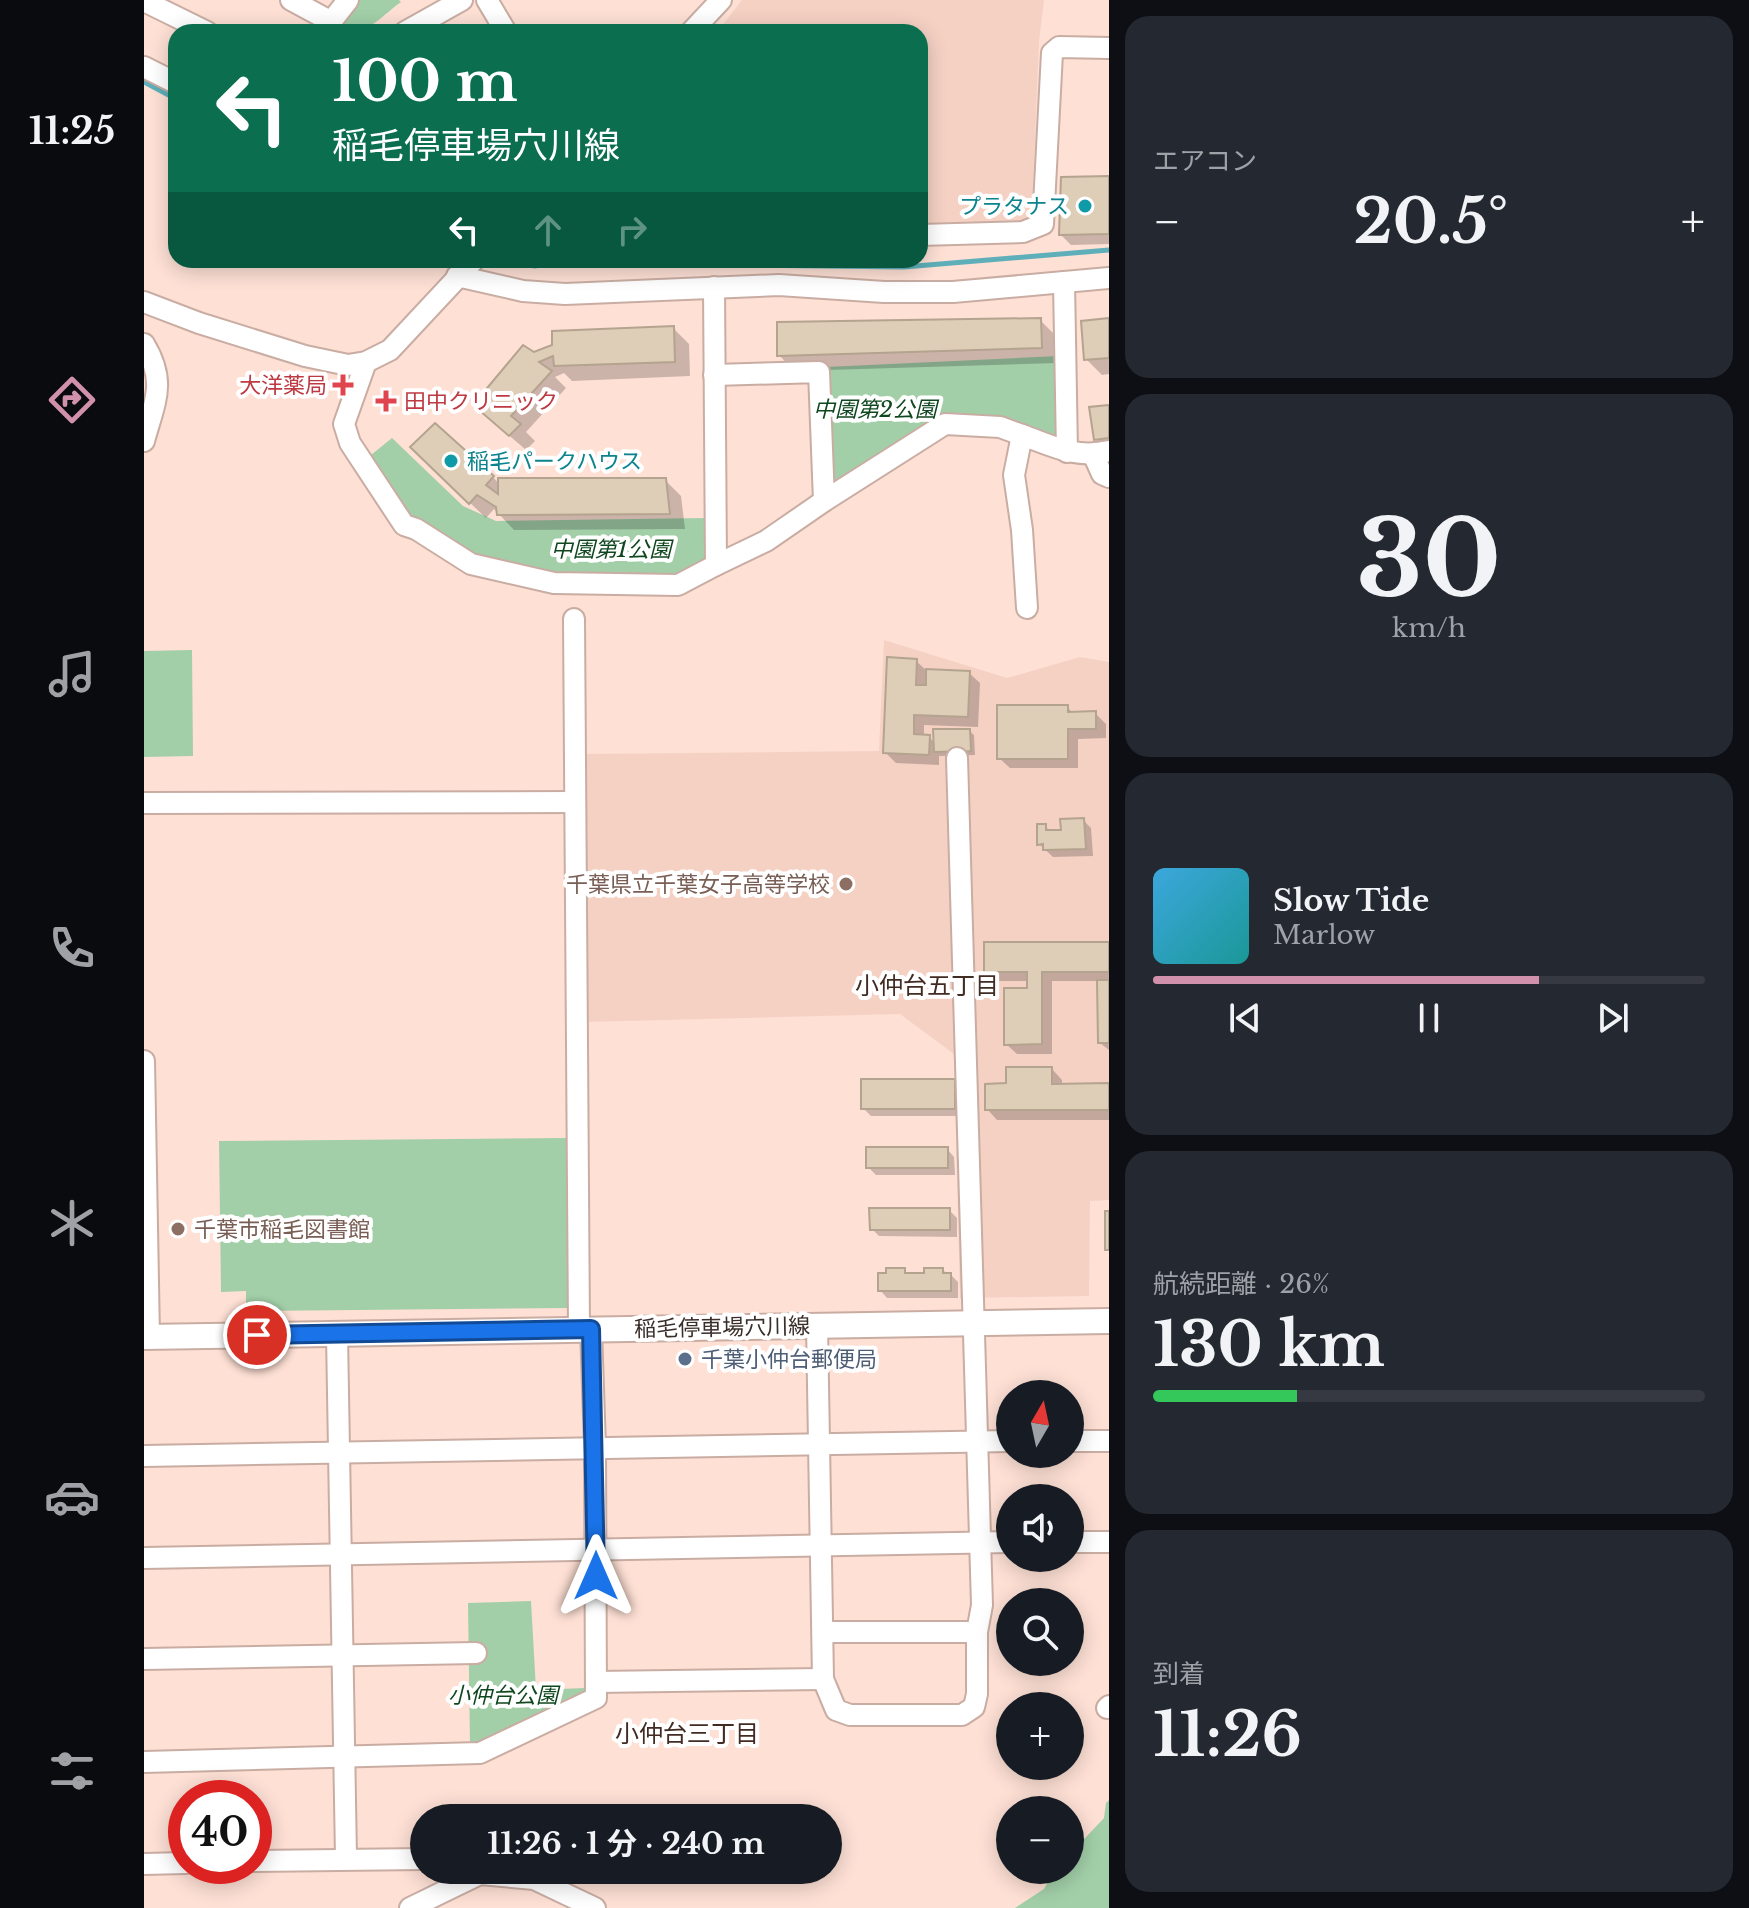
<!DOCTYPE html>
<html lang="ja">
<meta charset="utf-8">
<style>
body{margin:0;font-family:"Libre Baskerville","Noto Sans JP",serif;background:#242831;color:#f1f3f6;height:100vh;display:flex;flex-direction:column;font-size:30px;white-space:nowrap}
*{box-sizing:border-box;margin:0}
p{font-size:26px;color:#9ea1a6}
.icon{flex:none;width:44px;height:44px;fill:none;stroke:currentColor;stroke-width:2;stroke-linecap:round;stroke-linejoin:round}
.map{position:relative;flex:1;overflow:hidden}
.sheet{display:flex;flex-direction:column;gap:16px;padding:16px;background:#0d0f14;width:640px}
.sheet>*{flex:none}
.hud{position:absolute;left:24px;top:24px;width:760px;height:244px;border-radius:24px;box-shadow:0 4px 20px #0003;background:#0b6e4f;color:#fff;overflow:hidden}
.needle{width:52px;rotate:9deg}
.tools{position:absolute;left:852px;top:1380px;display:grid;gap:16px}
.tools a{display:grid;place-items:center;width:88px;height:88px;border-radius:50%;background:#171b24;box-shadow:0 4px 20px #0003;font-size:40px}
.speed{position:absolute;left:24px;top:1780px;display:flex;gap:16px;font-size:40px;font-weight:700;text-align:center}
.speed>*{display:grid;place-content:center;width:104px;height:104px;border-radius:50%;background:#171b24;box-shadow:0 4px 20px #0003;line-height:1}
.speed .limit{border:12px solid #d22;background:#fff;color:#111}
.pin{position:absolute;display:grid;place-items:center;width:68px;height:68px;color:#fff;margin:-34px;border:4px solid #fff;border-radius:50%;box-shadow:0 2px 8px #0007}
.me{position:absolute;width:88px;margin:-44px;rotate:0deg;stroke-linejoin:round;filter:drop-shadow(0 0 6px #0008)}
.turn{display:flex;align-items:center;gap:28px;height:168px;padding:0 32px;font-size:36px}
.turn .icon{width:104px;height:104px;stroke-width:2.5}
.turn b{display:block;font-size:56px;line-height:68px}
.lanes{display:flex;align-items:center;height:76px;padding:0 32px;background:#0003;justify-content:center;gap:40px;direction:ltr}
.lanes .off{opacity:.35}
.big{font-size:60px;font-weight:700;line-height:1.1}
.sheet .card{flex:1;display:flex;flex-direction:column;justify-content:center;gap:12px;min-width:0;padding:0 28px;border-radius:24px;background:#242831}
.sheet .dial{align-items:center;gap:0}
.dial b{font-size:104px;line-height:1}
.song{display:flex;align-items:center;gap:24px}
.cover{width:96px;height:96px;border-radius:12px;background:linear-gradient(135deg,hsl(200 70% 55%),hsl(180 70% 35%))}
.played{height:8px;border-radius:4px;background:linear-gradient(90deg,#d190ab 70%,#363941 70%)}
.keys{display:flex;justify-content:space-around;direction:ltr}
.heat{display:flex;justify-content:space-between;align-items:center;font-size:44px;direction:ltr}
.charge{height:12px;border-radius:6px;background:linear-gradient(90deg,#34c759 26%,#363941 0)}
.trip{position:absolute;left:266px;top:1804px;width:432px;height:80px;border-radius:40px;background:#171b24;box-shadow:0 4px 20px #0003;font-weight:700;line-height:80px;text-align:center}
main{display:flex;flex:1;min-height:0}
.tabs{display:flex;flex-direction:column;width:144px;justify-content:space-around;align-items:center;background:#090b0e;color:#9ea1a6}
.tabs .icon{width:56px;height:56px}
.tabs .on{color:#d190ab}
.tabs b{font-size:36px;color:#f1f3f6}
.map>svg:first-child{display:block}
.built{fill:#f5d1c4}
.green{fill:#a2cfa8}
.shadow{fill:#0003}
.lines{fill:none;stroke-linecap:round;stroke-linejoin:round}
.stream{stroke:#5eafb9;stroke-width:5}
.building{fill:#dfceb7;stroke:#b4a38e;stroke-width:2}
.minor-casing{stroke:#c9ada3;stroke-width:24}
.major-casing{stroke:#c9ada3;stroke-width:28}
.minor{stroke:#fff;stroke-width:20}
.major{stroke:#fff;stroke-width:24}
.route-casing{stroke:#114b97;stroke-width:20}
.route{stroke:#1a73e8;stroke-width:14}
.culture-dot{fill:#0f9aa8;stroke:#fff;stroke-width:3}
.health-dot{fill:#e0444e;stroke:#fff;stroke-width:3}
.education-dot{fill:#8d6e63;stroke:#fff;stroke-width:3}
.service-dot{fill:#5c6f8a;stroke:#fff;stroke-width:3}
.labels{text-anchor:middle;stroke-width:8;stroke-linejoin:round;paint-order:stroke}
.culture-label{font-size:22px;fill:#0d838f;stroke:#fff;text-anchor:end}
.health-label{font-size:22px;fill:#be3a42;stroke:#fff;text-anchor:end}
.park-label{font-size:22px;font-style:italic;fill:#0f471e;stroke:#fff}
.education-label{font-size:22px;fill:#785e54;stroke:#fff;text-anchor:end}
.street-label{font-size:22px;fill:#392e2a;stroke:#fff}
.service-label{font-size:22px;fill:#4e5e75;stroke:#fff;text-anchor:start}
.neighbourhood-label{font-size:24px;fill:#412b23;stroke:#fff}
</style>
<main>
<nav class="tabs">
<b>11:25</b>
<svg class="icon on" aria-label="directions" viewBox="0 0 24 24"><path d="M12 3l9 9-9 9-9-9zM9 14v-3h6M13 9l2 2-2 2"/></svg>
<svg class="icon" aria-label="music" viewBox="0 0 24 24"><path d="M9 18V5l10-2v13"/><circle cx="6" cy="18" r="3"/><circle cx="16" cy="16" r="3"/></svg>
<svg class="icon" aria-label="phone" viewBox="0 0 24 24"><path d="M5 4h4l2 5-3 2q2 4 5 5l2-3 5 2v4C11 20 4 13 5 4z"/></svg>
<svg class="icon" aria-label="climate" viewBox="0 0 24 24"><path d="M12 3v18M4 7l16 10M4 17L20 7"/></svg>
<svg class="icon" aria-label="car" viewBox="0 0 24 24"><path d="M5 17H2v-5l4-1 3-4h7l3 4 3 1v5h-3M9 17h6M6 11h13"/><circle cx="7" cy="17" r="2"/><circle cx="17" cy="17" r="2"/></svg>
<svg class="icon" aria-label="filters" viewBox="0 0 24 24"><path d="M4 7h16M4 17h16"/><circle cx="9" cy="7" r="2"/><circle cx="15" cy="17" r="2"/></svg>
</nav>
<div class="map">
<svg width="965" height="1908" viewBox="0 0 965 1908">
<rect width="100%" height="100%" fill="#fee0d5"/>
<!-- built -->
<g class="built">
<path d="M598,0H900L895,41L888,214L879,223L776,226V32H573Z"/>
<path d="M740,640L863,678L936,657L965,662V1200L946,1201L945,1296L816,1298L810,1054L756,1014L441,1022L439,754L735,751Z"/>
</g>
<!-- green -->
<g class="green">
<path d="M212,0H255L257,2C232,20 221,40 190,25Z"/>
<path d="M914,356L917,434L908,439L796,420L696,482L689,479L682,367Z"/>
<path d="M248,438L319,506L352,521L563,518L562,560L532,577L430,578L331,560L265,522L227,468V455Z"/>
<path d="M48,650L49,756L0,757V651Z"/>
<path d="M425,1138L427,1308L102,1311V1291L77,1292L75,1141Z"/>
<path d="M387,1601L392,1690L441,1688L437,1700L326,1746L324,1603Z"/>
<path d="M965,1800V1908H871L900,1889L911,1870H926V1854L960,1818L962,1803Z"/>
</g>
<!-- shadow -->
<g class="shadow">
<path d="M965,178V244L927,245L917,235Z"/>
<path d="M896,320L912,336L913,363L650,371L635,355Z"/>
<path d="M965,320V374L958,375L942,359Z"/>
<path d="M529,328L545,344L546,376L428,381L420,373L411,377L422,388L382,432L391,441L382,450L354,426L389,355Z"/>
<path d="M965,407V452L951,439Z"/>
<path d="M284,463L349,477L356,485L521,480L537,496L541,529L370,530L350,509L342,518Z"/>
<path d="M772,661L783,671L825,673L836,683L834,727L780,725V737H785L792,744L825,731L830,735L831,755L795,756V765L752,763L741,752Z"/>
<path d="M923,707L930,714L951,713L962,724V738L934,739V768H866L855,758Z"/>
<path d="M939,820L947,828L949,856L909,857L895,844L901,826L907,832H919Z"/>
<path d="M965,944V1050L956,1043L955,981H908V1054H873L862,1044L886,990L885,981H852L842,971Z"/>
<path d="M908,1069L918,1080V1086L965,1085V1120H853L843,1109L864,1085Z"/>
<path d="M810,1081L818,1089V1116H727L719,1108Z"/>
<path d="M803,1149L810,1157L811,1175H732L724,1167Z"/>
<path d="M805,1210L813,1218V1237L735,1236L728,1229Z"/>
<path d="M760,1270L765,1275H781L798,1270L807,1275L814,1282V1298H743L736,1290L744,1275Z"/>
</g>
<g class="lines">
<!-- stream -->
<g class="stream">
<path d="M0,82L32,99"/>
<path d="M373,260L390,266L413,263L760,267L965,250"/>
</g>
</g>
<!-- building -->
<g class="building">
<path d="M965,176V234L915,235L917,177Z"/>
<path d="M897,318L898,348L633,356V322Z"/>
<path d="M965,318V358L940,360L937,321Z"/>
<path d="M530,326L531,362L410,366L409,356L395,362L408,371L367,416L377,424L365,436L336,411L346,399L339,393L379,345L390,352L408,345V331Z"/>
<path d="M965,405V438L950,440L945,407Z"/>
<path d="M291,423L350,476L342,485L354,494V478H522L526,514L353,515L352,507L333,495L325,504L266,447Z"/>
<path d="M743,657L773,659L772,685H782V669L826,671L824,717L770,715V734L786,735L785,755L739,753Z"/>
<path d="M853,705H924V712L952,711V729H924V759H853Z"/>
<path d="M789,729H826L827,751L790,752Z"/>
<path d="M940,818L942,849L899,850V844L893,845V824H902V830H917L916,819Z"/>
<path d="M840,942H965V972H898V1044L860,1045V988H883V972H840Z"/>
<path d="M953,980H965V1043H954Z"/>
<path d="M862,1067H908V1084L965,1083V1110H841V1084L862,1083Z"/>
<rect x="717" y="1079" width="94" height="30"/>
<rect x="722" y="1147" width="82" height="21"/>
<path d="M725,1208H806V1230H726Z"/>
<rect x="961" y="1211" width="4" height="39"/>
<path d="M742,1268H761V1273H780V1268H799V1273H807V1291H734V1273H742Z"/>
</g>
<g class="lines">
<!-- minor casing -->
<g class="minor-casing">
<g id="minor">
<path d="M147,0L186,21"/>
<path d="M343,0L362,32"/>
<path d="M0,1L63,32"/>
<path d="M179,32L204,0"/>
<path d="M261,32L318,0"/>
<path d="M547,32L577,0"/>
<path d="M0,67L32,83"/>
<path d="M776,235L879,232L899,224L908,53L915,47L965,48"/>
<path d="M313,276L379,291L421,294L635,285L740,292H809L965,278"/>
<path d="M920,282L923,452"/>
<path d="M570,287L572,565L622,541L680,501L801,424L856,427L878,435"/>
<path d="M0,302L55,323L161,356L204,365L222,362L246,350L330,260"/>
<path d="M0,344C23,382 11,401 0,441"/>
<path d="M222,362L200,424L206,443L260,525L272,529L327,564L410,583L534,585L572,565"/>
<path d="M570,375L675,372L680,501"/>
<path d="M949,454L958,474L965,477"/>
<path d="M883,608L878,530L870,475L878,435C909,446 931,459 965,451"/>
<path d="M430,619L435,1329"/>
<path d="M0,803L431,802"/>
<path d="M0,1061L5,1337"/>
<path d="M673,1325L679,1679L692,1710L706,1715H818L830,1707L833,1694V1632L838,1605L813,758"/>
<path d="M193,1334L202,1858"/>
<path d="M926,1441H965"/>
<path d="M0,1456L866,1441"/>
<path d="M926,1542H965"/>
<path d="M0,1558L866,1542"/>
<path d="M679,1632H833"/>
<path d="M0,1659L332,1653"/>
<path d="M452,1682L679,1679"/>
<path d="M963,1708L965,1706"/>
<path d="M0,1762L336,1753L452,1698L451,1447L447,1329"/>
<path d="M110,1861L280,1859"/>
<path d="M0,1864L42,1863"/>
<path d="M266,1908L336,1874L390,1879L451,1908"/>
</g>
</g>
<!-- major casing -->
<g class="major-casing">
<path id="major" d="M0,1337L965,1321"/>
</g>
<!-- minor -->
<use href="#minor" class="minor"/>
<!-- major -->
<use href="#major" class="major"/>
</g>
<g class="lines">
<!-- route casing -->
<g class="route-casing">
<path id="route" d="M113,1335L447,1329L452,1576"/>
</g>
<!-- route -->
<use href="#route" class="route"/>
</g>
<!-- markers -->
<g class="culture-dot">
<circle cx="941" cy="206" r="8"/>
<circle cx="307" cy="461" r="8"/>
</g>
<g class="health-dot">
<path d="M195 373h8v8h8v8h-8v8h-8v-8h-8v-8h8z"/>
<path d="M238 389h8v8h8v8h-8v8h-8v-8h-8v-8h8z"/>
</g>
<g class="education-dot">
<circle cx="702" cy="884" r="8"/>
<circle cx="34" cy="1229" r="8"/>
</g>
<circle class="service-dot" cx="541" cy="1359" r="8"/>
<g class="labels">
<!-- culture labels -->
<g class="culture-label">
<text x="925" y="214">プラタナス</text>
<text x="323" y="469" text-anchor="start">稲毛パークハウス</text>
</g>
<!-- health labels -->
<g class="health-label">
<text x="183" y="393">大洋薬局</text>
<text x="260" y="409" text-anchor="start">田中クリニック</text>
</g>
<!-- park labels -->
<g class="park-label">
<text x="731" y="417">中園第2公園</text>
<text x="467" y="557">中園第1公園</text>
<text x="359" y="1703">小仲台公園</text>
</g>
<!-- education labels -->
<g class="education-label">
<text x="686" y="892">千葉県立千葉女子高等学校</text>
<text x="50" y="1237" text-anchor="start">千葉市稲毛図書館</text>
</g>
<!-- street labels -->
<g class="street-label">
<text transform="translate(578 1327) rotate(-1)" y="8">稲毛停車場穴川線</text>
</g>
<!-- service labels -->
<g class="service-label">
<text x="557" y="1367">千葉小仲台郵便局</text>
</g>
<!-- neighbourhood labels -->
<g class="neighbourhood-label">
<text x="783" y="994">小仲台五丁目</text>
<text x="543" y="1742">小仲台三丁目</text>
</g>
</g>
</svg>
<div class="tools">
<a><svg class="needle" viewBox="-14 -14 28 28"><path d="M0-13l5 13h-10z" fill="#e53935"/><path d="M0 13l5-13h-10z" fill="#9ea1a6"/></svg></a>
<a><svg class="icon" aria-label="sound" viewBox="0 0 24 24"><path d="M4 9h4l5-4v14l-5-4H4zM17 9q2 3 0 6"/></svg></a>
<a><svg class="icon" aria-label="search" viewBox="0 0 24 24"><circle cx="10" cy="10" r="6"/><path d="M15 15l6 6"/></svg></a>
<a>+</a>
<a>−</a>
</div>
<div class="speed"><div class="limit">40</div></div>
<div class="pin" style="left:113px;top:1335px;background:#d93025"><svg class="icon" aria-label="arrive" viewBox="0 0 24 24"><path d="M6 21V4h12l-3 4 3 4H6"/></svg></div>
<svg class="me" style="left:452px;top:1576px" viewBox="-20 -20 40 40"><path d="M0-17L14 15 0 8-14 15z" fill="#1a73e8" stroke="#fff" stroke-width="4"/></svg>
<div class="trip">11:26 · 1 分 · 240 m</div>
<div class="hud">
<div class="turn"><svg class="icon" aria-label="left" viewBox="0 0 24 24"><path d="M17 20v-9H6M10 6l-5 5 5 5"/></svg><div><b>100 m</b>稲毛停車場穴川線</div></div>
<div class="lanes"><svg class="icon" aria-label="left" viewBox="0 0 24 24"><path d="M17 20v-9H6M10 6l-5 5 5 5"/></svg><svg class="icon off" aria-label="ahead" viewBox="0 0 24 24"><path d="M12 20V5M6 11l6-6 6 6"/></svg><svg class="icon off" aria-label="right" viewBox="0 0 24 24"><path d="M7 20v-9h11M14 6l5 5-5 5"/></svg></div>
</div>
</div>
<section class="sheet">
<div class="card"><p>エアコン</p>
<div class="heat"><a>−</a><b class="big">20.5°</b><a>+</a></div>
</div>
<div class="card dial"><b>30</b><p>km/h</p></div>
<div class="card">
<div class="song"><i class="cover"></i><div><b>Slow Tide</b><p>Marlow</p></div></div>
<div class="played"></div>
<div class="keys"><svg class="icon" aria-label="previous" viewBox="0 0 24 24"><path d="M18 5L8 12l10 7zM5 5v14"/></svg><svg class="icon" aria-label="pause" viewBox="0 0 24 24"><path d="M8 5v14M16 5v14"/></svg><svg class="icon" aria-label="next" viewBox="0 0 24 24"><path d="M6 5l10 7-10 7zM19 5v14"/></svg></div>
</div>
<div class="card"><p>航続距離 · 26%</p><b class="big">130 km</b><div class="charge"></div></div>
<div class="card"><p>到着</p><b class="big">11:26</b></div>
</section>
</main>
